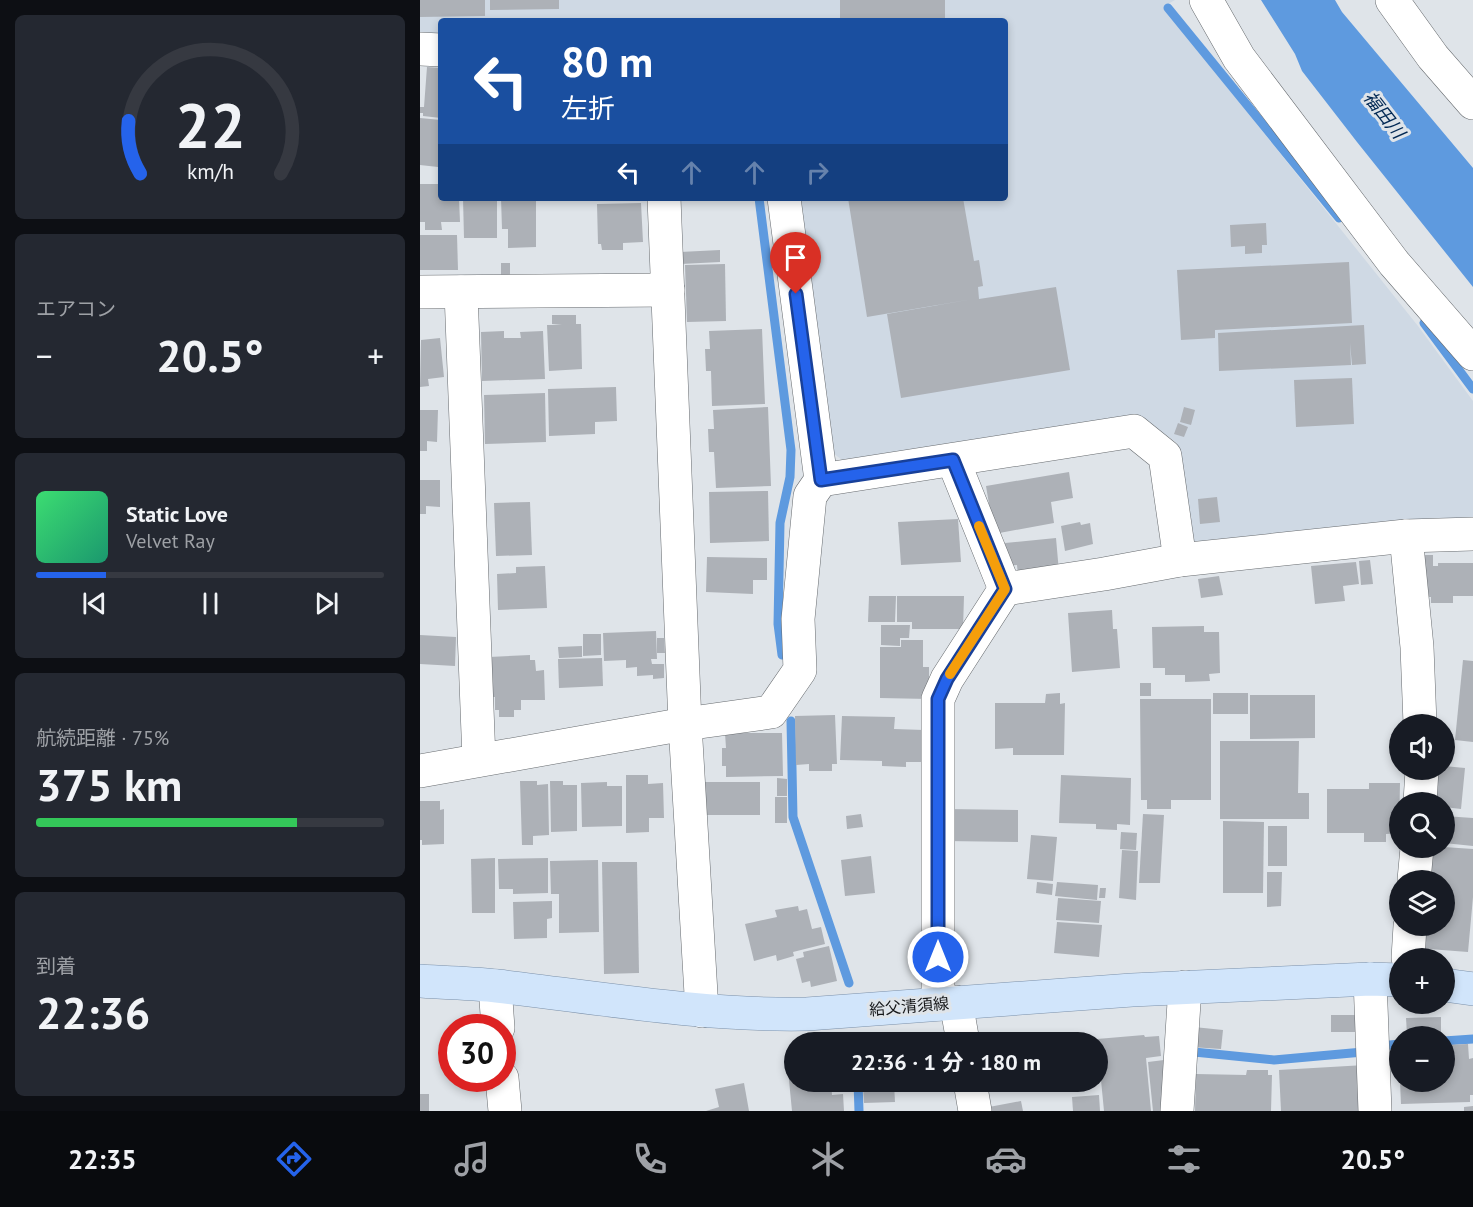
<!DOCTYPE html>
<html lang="ja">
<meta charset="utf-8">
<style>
body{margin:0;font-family:"PT Sans","Noto Sans JP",sans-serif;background:#242831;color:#f1f3f6;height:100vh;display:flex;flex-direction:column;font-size:22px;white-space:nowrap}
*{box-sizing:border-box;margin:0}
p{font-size:20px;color:#9ea1a6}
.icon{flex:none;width:33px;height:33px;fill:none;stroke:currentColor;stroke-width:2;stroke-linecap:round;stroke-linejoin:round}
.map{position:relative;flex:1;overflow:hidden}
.drawer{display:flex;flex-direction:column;gap:15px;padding:15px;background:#0d0f14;width:420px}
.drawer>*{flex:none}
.banner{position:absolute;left:18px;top:18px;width:570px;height:183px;border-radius:6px;box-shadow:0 3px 9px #0003;background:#1a4fa0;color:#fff;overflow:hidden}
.controls{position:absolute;left:969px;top:714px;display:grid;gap:12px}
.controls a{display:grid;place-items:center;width:66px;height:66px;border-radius:50%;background:#171b24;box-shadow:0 3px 9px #0003;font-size:30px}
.speed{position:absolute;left:18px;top:1014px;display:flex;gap:12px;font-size:30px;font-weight:700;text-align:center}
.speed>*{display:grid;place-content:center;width:78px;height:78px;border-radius:50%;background:#171b24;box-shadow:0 3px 9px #0003;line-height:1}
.speed .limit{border:9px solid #d22;background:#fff;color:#111}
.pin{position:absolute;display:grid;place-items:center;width:51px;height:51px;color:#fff;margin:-62px -26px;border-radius:50% 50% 50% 0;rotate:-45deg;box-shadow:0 0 6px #0007}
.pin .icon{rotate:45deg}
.me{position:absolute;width:66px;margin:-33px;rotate:0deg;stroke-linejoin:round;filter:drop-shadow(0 0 4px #0008)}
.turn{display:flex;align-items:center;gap:21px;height:126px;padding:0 24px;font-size:27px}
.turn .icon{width:78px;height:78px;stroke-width:2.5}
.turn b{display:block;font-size:42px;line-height:51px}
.lanes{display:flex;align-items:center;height:57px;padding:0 24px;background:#0003;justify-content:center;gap:30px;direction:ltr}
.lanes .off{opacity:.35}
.big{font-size:45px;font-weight:700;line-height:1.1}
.drawer .card{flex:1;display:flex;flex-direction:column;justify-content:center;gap:9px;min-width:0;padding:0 21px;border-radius:9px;background:#242831}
.drawer .dial{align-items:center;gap:0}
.dial svg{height:156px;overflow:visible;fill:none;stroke:#363941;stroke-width:7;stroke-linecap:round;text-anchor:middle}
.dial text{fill:#f1f3f6;stroke:none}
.song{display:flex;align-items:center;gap:18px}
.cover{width:72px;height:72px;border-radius:9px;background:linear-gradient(135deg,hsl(140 70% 55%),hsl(160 70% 35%))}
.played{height:6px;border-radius:3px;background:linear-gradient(90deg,#2563eb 20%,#363941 20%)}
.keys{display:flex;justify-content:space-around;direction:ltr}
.heat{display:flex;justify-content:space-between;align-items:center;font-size:33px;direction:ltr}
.charge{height:9px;border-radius:4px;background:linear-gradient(90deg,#34c759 75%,#363941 0)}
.trip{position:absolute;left:364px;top:1032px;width:324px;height:60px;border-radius:30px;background:#171b24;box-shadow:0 3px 9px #0003;font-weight:700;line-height:60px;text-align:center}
.dock{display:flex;height:96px;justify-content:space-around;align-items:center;background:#090b0e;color:#9ea1a6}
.dock .icon{width:42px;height:42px}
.dock .active{color:#2563eb}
.dock b{font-size:27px;color:#f1f3f6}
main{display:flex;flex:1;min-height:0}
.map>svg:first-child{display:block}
.built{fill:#cfd9e4}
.water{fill:#5e9adf}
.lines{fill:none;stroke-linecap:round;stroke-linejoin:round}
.stream{stroke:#5e9adf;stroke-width:9}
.building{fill:#adb1b7}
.minor-casing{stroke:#676b6f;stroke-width:34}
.major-casing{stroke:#7c91aa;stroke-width:34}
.minor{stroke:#fff;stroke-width:33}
.major{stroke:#d1e5fb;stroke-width:33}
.route-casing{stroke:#184099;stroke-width:15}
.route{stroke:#2563eb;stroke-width:10}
.slow{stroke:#f59e0b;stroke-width:10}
.labels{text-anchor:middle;stroke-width:6;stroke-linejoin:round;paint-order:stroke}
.street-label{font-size:16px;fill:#151618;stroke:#dfe4e9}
.water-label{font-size:18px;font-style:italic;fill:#002854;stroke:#dfe4e9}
</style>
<main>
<section class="drawer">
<div class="card dial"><svg viewBox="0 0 100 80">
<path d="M14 69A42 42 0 1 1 86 69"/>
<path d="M14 69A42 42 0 0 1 8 42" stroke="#2563eb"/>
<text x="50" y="56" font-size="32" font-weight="700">22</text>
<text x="50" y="72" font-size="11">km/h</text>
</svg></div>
<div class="card"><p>エアコン</p>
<div class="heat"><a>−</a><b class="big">20.5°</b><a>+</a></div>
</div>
<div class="card">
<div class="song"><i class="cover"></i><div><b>Static Love</b><p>Velvet Ray</p></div></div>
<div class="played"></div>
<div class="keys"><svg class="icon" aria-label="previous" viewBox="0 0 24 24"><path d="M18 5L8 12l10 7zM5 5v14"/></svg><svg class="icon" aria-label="pause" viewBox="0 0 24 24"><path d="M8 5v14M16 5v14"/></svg><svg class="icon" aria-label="next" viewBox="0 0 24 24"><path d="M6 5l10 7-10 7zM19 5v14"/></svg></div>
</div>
<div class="card"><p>航続距離 · 75%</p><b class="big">375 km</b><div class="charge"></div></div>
<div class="card"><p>到着</p><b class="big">22:36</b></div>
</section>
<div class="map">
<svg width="1053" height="1111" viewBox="0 0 1053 1111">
<rect width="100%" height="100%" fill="#dfe4e9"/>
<!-- built -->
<path class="built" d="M0,0H755L744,6L747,12L998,326L1053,401V520L779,545L771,539L757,443L721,417L426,463L413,453L379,198H585V21H21V39L0,38Z"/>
<!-- water -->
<path class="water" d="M841,0H915L922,12L1053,168V287L937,142L882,71L875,54Z"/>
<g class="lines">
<!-- stream -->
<g class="stream">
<path d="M748,8L919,218"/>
<path d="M339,198L371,450L370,477L360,523L358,624L362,655"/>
<path d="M1004,323L1053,389"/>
<path d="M371,721L373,817L429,983"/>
<path d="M435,1041V1042"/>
<path d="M1024,1041L1053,1039"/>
<path d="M960,1046L980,1044"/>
<path d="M774,1052L854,1060L943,1052"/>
<path d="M438,1082L439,1111"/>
</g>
</g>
<!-- building -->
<g class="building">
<path d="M0,0H65V16L0,17Z"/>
<path d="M70,0H139V9L70,10Z"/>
<rect x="420" y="0" width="105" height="21"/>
<path d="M7,67L21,68V118L3,116V113H0V107H4Z"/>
<path d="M0,118L21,120L18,167L0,165Z"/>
<path d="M0,184H21V198H39L40,222H21L22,230H5V222H0Z"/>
<path d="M43,198H77V238H44Z"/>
<path d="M81,198H116V247L88,248V229H82Z"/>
<path d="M428,198H543L554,261L559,260L563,286L558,287L559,299L636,287L650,370L481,398L467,314L553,299L447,317Z"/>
<path d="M221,203L223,242L203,243V250H182L181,244H178L177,204Z"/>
<path d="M846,223L847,245H842V253L825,254V246L811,247L810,225Z"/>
<path d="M0,235H37L38,270H0Z"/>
<path d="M300,250V262L261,264L260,252Z"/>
<path d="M929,262L932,323L795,330V338L761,340L757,270Z"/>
<rect x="81" y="263" width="9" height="12"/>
<path d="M305,264L306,321L267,322L265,265Z"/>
<path d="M132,315H156V324H161L162,369L129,371L127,325H142L132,324Z"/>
<path d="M944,325L946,364L932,365L930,343L931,365L799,371L798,333Z"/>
<path d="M342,329L345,404L292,406L291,371H286L285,349H290L289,331Z"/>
<path d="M84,331V338H101L100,332L123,331L125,379L62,381L61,332Z"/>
<path d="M20,338L24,377L8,379L9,386L0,387L1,340Z"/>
<path d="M932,378L934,424L876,427L874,380Z"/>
<path d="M196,387L197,421L175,422V434L129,436L128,389Z"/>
<path d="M125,393L126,442L65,444L64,395Z"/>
<path d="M348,407L351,486L296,488L294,452H289L288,429H294L293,410Z"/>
<path d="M764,407L775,410L771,425L760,422Z"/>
<path d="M0,410H18L17,442L7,441V451H0Z"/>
<path d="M758,423L768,427L764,437L754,434Z"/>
<path d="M649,472L653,498L631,502L634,523L574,534L566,486Z"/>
<path d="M0,480H20V507L6,506V514H0Z"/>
<path d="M348,491L349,541L290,543L289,492Z"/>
<path d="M797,497L800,522L780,524L778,499Z"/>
<path d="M110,502L112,555L76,556L74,503Z"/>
<path d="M538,519L541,562L481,565L478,522Z"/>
<path d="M660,522L661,525L670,523L673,544L645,551L641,526Z"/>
<path d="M636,538L639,572L598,576L597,565L587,566L585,543Z"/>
<path d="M1001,555H1013V566H1018V563H1053V596H1033V603H1011V597H999Z"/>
<path d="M287,557L347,558V580H333V594L286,592Z"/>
<path d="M950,560L953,584L941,585L939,561Z"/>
<path d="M936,562L939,584L923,586L925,601L895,604L891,566Z"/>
<path d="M125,566L127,608L78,610L77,574L96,573V567Z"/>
<path d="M799,576L803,595L781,598L778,579Z"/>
<path d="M449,596H476L475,622H448Z"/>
<path d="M477,596H544L543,629H492V622H477Z"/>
<path d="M692,610L693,629H697L700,668L652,672L648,613Z"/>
<path d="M461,625H490L489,638H480V646L461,645Z"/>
<path d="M784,626V632H799L800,673L789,674L790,681L765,682V675H745V668H733L732,627Z"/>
<path d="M236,631L237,659H231L232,664H244V678L233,679V675L217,676V667L206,668V660L184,661L183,633Z"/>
<path d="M163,634H181V655L163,656Z"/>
<path d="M0,635L36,637L35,666L0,664Z"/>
<path d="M237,638H244L245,653H237Z"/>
<path d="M481,640H503V667H509V699L460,698V647H481Z"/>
<path d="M162,646V657L139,658L138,647Z"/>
<path d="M110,655V660H115L116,671L124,670L125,700H101V710H94V717H79V710H75V697H70L69,657Z"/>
<path d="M182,658L183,686L139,688L138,659Z"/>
<path d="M1043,660L1053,661V742L1035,740Z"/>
<rect x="720" y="683" width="11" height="13"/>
<path d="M640,693V704L645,703L644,755H593V748L575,749V703H625L626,694Z"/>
<rect x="793" y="693" width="35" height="21"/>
<path d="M830,695H895V738L830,739Z"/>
<path d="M720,699H791V800H751V809H727V800H721Z"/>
<path d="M415,715L417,764H412V771H389V764L376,765L375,716Z"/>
<path d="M422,716L475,717L474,729L504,730L503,762H486V767L462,766V761L420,760Z"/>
<path d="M305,733H362L363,776L306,777V766H302V748H306Z"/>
<path d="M800,741H879L878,793H889V819H800Z"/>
<path d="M1024,766L1045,768L1041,809L1024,807V802H1010L1012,770H1024Z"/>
<path d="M206,775H228V784L243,783L244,818H229V832L206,833Z"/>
<path d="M641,775L711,778L710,825L697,824V830L676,829V824L639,823Z"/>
<path d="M357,778L367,779V796H357Z"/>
<path d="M100,781H117V785L128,784L129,835L113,836V845H102Z"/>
<path d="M130,781H143V785H157V831L131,832Z"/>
<path d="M187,782V786H202V826L162,827L161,783Z"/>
<path d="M283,782H340V815H284Z"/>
<path d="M949,783H980L979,833L966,834V842H944V833H907V789H949Z"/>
<rect x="355" y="797" width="12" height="26"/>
<path d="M0,801H20V810L24,809V844L2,845V840H0Z"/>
<path d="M526,809L598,810V842L525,841Z"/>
<path d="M441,814L443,827L427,829L426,816Z"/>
<path d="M723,814L744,815L740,883H719Z"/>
<path d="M1024,816L1053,818V846L1024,843Z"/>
<path d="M803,821L844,822L843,893H803Z"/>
<rect x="848" y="826" width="19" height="40"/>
<path d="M701,832L717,833L716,850L700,849Z"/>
<path d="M611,835L637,837L633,881L607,879Z"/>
<path d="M1024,847L1053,849V897L1048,952L996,948L998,926H1024V880H1002L1005,848Z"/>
<path d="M702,850L718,851L716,900L699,898Z"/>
<path d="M451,856L455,893L425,896L421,860Z"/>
<path d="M75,858V913H52L51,859Z"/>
<path d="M128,858V893L93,894V889H79L78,859Z"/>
<path d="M178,860L179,932L139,933V894H131L130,861Z"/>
<path d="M182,862H217L219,973L184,974Z"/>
<path d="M847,872H862L861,906L847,907Z"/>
<path d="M617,882L633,884L632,895L616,893Z"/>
<path d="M637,882L678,885L677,900L635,896Z"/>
<path d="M680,888H686L685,898H679Z"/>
<path d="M638,898L681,901L679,923L636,920Z"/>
<path d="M132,901V918L127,919V938L94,939L93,902Z"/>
<path d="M378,906L379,911L387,909L392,929L401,927L405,944L373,952L374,956L357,961L356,955L334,961L325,924L357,917L355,910Z"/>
<path d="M637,922L682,925L679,957L634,953Z"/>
<path d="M409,946L417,981L391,987L390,981L382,983L376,959L384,957L383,952Z"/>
<rect x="911" y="1015" width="30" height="17"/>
<path d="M1021,1017V1034L987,1035L986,1018Z"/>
<path d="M774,1027L803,1030L801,1049L771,1047Z"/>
<path d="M585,1034L659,1036V1042H585Z"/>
<path d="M724,1035L725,1037L739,1036L741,1056L726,1058L731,1111H684L677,1039Z"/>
<path d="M1048,1044L1049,1059L1053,1058V1095H1050V1102L981,1104L980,1082H1024V1055H1037L1024,1054L1025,1045Z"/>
<path d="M744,1060L749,1111H733L728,1062Z"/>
<path d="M945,1065L947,1111H861L859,1070Z"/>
<path d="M368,1070H375V1082H411L412,1095L423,1094L424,1111H372Z"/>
<path d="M827,1070H848V1075H852L851,1111H775L776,1074L826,1075Z"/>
<path d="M584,1082H658V1089L583,1087Z"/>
<path d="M324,1083L329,1111H286L299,1107L295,1089Z"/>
<path d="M474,1083L475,1102L444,1103L443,1085Z"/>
<rect x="0" y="1094" width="9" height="17"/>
<path d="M679,1095L680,1111H653L652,1097Z"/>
<path d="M601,1101L603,1111H570L569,1107Z"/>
<path d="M1053,1106V1111H1044V1107Z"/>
</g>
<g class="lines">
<!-- minor casing -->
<g class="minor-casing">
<g id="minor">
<path d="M786,0L819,58L974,263L1053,354"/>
<path d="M972,0L1013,57L1053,103"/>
<path d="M0,49L21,50"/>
<path d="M244,198L265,724L282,1011"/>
<path d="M0,292L248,290"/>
<path d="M41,292L59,760"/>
<path d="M533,460L585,589"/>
<path d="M401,480L714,431L745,456L760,560"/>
<path d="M986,536L997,647L1000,724"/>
<path d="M0,771L265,724L351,712L380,670L378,619L390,496L401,480L364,198"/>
<path d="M1000,802L1002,770"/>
<path d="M994,880L997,848"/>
<path d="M988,958L990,926"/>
<path d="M950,979L955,1111"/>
<path d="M75,986L78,1028"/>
<path d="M536,1002L543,1042"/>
<path d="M518,1004V699L527,679L585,589L684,574L760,560L986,536L1053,534"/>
<path d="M82,1078L85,1111"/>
<path d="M550,1082L555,1111"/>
<path d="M757,1111L765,987"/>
</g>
</g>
<!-- major casing -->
<g class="major-casing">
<g id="major">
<path d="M0,981C26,983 52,983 77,986C181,998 283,1016 387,1014L712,990L950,979L980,980"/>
<path d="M1024,985L1053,989"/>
</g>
</g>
<!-- minor -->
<use href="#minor" class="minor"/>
<!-- major -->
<use href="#major" class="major"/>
</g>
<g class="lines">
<!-- route casing -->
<g class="route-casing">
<path id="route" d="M376,294L401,480L533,460L585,589L527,679L518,699V957"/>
</g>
<!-- route -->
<use href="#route" class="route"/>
<!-- slow -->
<path class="slow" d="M530,674L585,589L559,526"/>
</g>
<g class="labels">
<!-- street labels -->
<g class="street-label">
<text transform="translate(489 1006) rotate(-5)" y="6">給父清須線</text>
</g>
<!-- water labels -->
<g class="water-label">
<text transform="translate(964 115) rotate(52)" y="6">福田川</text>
</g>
</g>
</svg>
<div class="controls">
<a><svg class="icon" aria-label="sound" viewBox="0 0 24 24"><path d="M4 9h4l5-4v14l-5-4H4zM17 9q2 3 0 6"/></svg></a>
<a><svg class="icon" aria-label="search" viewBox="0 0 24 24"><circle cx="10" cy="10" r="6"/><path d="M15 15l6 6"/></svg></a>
<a><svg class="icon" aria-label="layers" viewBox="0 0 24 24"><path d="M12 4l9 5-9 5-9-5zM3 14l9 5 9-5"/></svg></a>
<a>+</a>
<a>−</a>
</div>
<div class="speed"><div class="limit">30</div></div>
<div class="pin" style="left:376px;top:294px;background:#d93025"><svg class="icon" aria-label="arrive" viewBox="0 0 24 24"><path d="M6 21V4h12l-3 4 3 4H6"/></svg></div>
<svg class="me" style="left:518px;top:957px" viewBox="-20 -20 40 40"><circle r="17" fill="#2563eb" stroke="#fff" stroke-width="3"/><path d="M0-11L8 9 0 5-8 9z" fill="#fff"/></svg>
<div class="trip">22:36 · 1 分 · 180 m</div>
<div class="banner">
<div class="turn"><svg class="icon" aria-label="left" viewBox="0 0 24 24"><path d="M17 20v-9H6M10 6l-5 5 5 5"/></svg><div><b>80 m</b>左折</div></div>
<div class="lanes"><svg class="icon" aria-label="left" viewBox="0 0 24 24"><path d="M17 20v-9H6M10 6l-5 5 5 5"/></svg><svg class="icon off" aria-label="ahead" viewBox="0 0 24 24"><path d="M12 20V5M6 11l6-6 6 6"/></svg><svg class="icon off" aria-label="ahead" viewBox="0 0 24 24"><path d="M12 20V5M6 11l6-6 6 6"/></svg><svg class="icon off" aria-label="right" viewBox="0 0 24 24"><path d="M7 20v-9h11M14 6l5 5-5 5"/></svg></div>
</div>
</div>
</main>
<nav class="dock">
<b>22:35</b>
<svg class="icon active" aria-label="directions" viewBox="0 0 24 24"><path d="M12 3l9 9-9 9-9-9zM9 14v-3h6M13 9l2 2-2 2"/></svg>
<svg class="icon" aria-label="music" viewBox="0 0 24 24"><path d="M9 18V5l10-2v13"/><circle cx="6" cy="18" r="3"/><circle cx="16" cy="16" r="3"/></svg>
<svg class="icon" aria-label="phone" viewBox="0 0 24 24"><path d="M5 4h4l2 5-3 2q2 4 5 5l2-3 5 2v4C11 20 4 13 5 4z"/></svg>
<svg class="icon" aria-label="climate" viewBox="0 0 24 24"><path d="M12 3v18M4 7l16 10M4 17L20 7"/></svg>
<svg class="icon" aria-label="car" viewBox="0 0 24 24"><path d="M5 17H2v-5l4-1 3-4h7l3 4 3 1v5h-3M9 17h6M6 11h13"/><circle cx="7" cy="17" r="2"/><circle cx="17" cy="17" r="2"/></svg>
<svg class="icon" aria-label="filters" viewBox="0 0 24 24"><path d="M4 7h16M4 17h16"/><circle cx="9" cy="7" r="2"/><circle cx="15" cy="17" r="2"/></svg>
<b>20.5°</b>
</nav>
